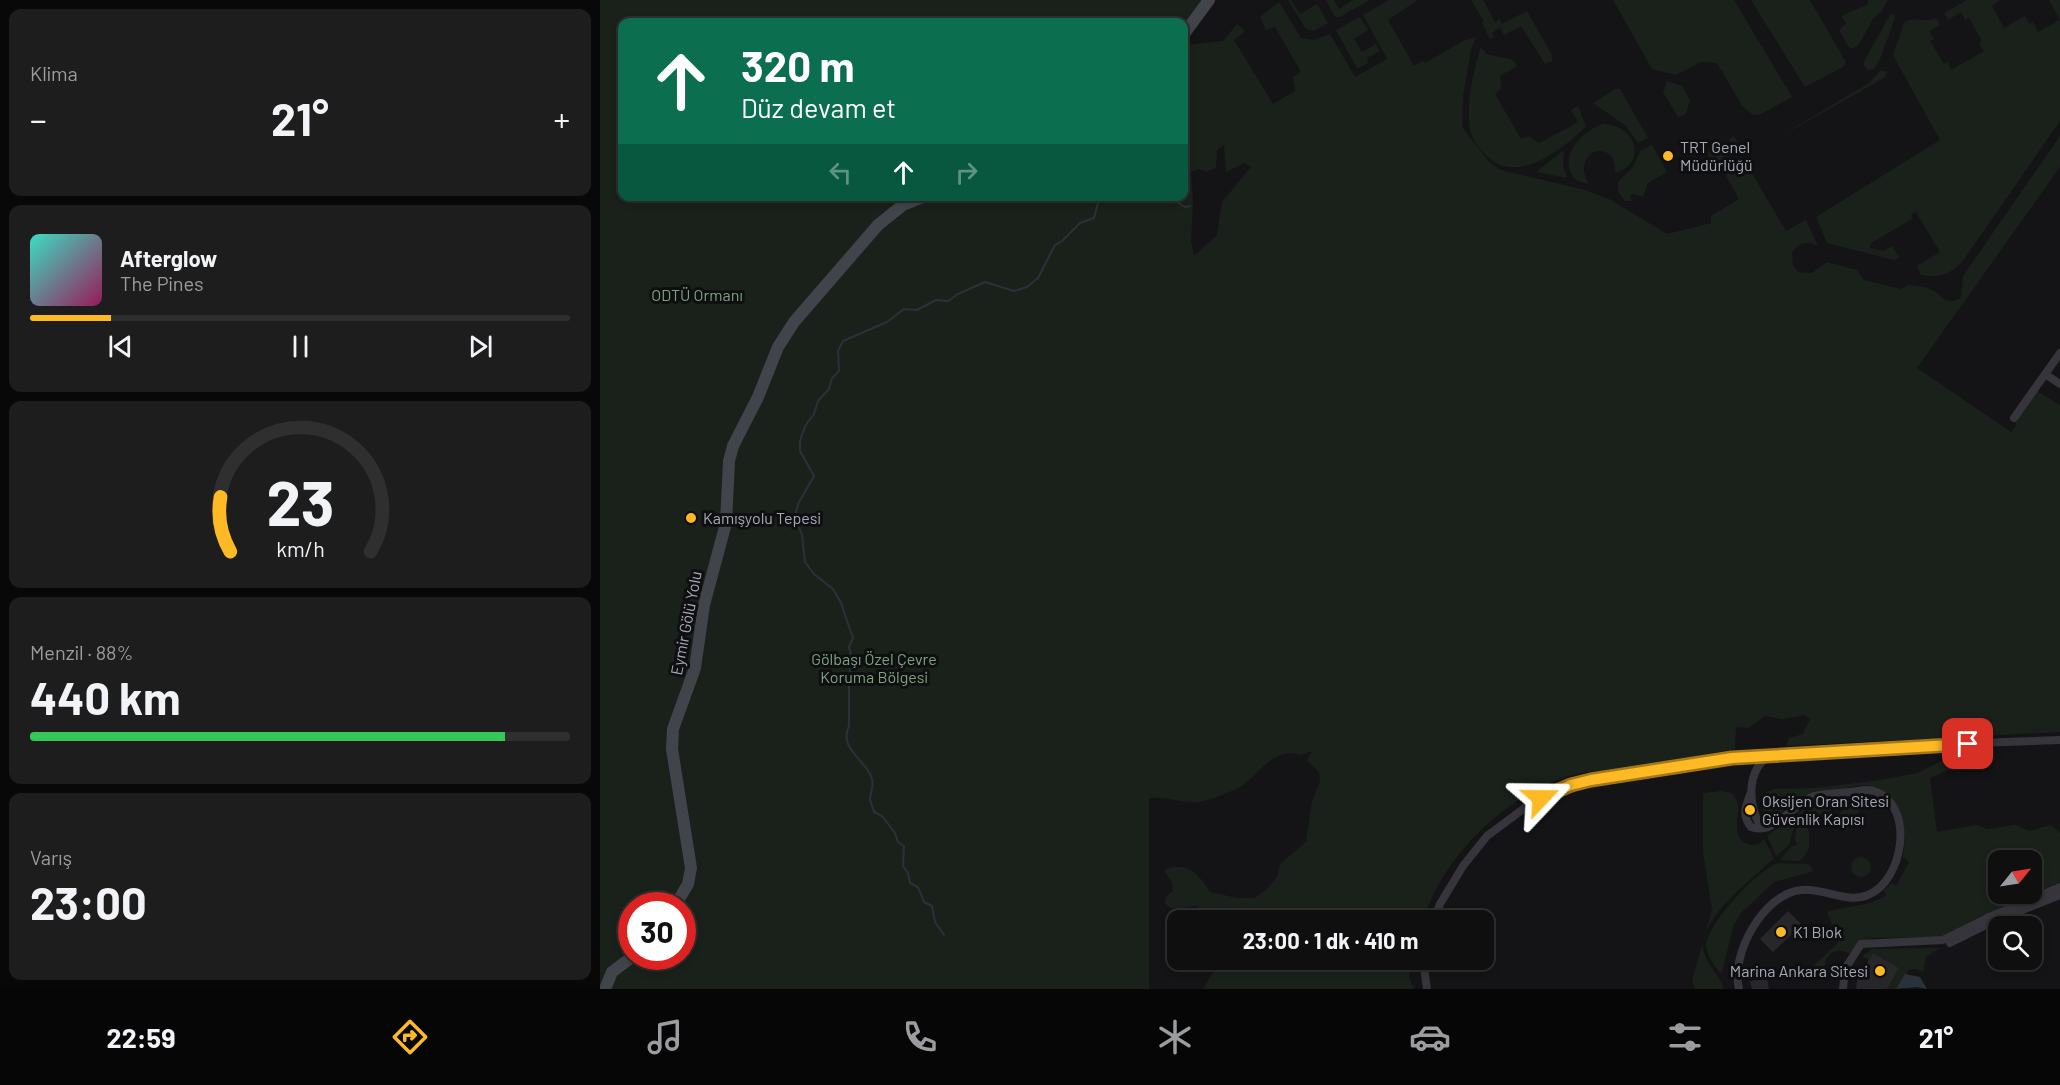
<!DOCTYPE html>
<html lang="tr">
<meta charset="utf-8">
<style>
body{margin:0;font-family:Barlow,sans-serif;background:#1d1d1e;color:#f1f3f6;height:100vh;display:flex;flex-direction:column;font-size:22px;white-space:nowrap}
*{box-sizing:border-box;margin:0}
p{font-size:20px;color:#9b9c9f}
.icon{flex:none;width:33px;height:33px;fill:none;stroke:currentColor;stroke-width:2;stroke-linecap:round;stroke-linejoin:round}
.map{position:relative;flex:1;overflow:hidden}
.sheet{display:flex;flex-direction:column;gap:9px;padding:9px;background:#080809;width:600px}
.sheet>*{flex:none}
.banner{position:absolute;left:18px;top:18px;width:570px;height:183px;border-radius:12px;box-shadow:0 3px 9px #0003,0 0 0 2px #2f2f30;background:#0b6e4f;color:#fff;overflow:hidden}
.needle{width:39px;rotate:60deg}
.buttons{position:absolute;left:1388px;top:850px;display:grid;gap:12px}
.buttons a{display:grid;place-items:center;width:54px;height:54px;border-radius:12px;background:#0f0f10;box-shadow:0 3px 9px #0003,0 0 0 2px #2f2f30;font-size:30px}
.speed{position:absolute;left:18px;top:892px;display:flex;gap:12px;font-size:30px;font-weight:700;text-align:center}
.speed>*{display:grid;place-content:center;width:78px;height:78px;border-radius:50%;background:#0f0f10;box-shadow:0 3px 9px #0003,0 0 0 2px #2f2f30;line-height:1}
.speed .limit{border:9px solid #d22;background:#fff;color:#111}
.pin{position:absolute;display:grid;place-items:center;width:51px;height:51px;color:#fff;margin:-26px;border-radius:12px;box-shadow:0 3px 9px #0006}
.me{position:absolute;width:66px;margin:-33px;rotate:67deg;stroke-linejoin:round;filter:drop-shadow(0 0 4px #0008)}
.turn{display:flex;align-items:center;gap:21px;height:126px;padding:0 24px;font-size:27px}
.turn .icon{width:78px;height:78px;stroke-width:2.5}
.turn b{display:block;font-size:42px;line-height:51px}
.lanes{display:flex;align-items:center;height:57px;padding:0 24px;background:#0003;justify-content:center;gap:30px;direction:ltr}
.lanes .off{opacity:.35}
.big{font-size:45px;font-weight:700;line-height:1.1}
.sheet .widget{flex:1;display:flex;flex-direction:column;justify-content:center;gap:9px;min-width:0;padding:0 21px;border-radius:12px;background:#1d1d1e}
.sheet .dial{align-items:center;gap:0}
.dial svg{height:156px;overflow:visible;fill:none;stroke:#2f2f30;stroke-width:7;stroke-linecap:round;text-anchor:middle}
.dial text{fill:#f1f3f6;stroke:none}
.song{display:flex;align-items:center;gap:18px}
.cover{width:72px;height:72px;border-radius:9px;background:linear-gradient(135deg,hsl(170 70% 55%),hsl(330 70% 35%))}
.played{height:6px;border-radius:3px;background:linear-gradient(90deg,#feba24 15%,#2f2f30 15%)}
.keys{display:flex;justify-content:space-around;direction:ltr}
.heat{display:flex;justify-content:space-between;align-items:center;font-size:33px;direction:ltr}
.charge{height:9px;border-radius:4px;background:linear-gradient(90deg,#34c759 88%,#2f2f30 0)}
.trip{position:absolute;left:567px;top:910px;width:327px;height:60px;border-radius:12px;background:#0f0f10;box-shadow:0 3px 9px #0003,0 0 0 2px #2f2f30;font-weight:700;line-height:60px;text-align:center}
.dock{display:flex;height:96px;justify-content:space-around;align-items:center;background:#060606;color:#9b9c9f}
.dock .icon{width:42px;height:42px}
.dock .current{color:#feba24}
.dock b{font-size:27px;color:#f1f3f6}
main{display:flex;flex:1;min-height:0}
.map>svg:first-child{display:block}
.green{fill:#1a211b;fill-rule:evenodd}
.water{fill:#29323a}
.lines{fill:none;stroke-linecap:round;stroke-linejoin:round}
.stream{stroke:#29323a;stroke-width:2}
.building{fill:#27272a}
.street{stroke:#35353b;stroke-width:8}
.secondary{stroke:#42444b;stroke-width:12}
.route-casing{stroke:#a57917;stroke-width:15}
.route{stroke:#feba24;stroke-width:10}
.poi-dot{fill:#feba24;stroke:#0f0f11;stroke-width:2}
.labels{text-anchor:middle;stroke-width:6;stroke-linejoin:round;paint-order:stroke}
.poi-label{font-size:16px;fill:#a5aab7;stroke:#0f0f11;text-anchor:start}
.park-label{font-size:16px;fill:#7aa37e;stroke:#0f0f11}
.street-label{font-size:16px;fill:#a5aab7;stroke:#0f0f11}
</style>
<main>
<section class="sheet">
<div class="widget"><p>Klima</p>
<div class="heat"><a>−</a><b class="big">21°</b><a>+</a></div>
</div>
<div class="widget">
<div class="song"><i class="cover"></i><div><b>Afterglow</b><p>The Pines</p></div></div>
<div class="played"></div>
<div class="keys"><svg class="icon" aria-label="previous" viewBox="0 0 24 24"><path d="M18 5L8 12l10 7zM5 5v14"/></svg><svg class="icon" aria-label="pause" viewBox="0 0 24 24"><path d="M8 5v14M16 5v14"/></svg><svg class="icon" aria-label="next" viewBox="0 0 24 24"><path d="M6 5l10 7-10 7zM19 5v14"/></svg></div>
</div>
<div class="widget dial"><svg viewBox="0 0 100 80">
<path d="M14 69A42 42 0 1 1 86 69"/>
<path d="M14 69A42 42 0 0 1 9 41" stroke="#feba24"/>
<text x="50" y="56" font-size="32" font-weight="700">23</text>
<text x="50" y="72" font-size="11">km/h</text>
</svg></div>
<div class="widget"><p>Menzil · 88%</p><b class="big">440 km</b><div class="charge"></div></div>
<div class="widget"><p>Varış</p><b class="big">23:00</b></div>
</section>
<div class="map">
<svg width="1460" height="989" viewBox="0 0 1460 989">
<rect width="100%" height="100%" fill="#141416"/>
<!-- green -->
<g class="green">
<path d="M0,0H609L584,34V22H22V196H584V156L587,152L584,149V50L587,45L623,41L637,24L645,31L634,40L673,104L695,91L693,77L701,72L675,27L666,30L660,17L679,2L701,38L714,40L730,34L755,77L787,59L763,15L789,0H818L788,20L814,66L823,61L825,63L865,40L876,37L871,50L863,96L862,127L890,163L901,170L985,190L1009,199L1067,234L1111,223V216L1139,199L1126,176L1131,168L1144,160L1186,231L1206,220L1218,246C1207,240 1198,242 1192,253L1193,265L1198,272L1212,273L1227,262L1257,270L1264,280L1301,289L1308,285C1315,286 1326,286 1332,290C1343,295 1347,308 1361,297L1363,276L1460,136V167L1317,368L1411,432L1416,426V420L1437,391L1460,405V732L1186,746L1189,738L1203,734L1210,719L1205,715L1182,719L1165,716L1148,728L1136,727L1135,749C1097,756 1060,763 1022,769C1009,771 994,770 981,773C913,787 842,855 823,921H602L597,906L571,909L565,903L566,897L573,891L572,883L564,870C587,860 599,874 610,892L637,898H655L668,888L678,875L680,864L706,842L712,801L720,782L719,772L707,760L712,751L701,755C672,745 656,781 634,790C621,795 608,802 594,802C583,803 557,795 549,799V989H0ZM624,145L626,172L644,163L651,167L622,202L617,235L594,256L591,241L593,200L591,172L598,169L606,172L616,168L617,150ZM32,906H82V957H32Z"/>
<path d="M688,0H691L700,14L717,4L728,23L714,31L706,29Z"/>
<path d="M726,0H734L739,9L753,0H770L740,17H735Z"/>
<path d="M871,0H883L895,22L900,19L902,24L927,11L952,55V61L945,64L921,26L904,35L900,28L892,33L894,37L890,39L882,23L884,21Z"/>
<path d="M1013,0H1134L1192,97L1161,114L1153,115L1143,107L1117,63L1101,62L1076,75L1052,69Z"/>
<path d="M1151,0H1210L1246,62L1243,67L1205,87Z"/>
<path d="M1268,0H1288L1281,12L1274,17L1258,46L1250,49L1239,30L1246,24L1242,16L1268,4Z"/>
<path d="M1367,0H1400L1392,6L1404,28L1425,16L1430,24L1433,22L1438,32L1460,20L1449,0H1460V121L1362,262C1350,275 1338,278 1321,275L1317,266L1340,252L1316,212L1311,215L1312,219L1271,243L1270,248L1284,251L1292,246L1299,257L1294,260L1227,243L1216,217L1340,140L1293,55L1304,23C1313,15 1326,24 1336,18L1340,25L1329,31L1334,39L1330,41L1344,64L1348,62L1351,70L1384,51L1379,44L1382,41L1369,18L1365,20L1361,12L1348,20L1344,13Z"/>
<path d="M1294,14L1295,18L1280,59L1274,69L1267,70L1263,63L1290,15Z"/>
<path d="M760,17L768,30L754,39L762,52L776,44L780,51L767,58L768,63L759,68H757L736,30Z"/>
<path d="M881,47L886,54L913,60L917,66L900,76L901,88L895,94L921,139L929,136L939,143L973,125L978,122L971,110L978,106L986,126C964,149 916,186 887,156C881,151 874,142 871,133C865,110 873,70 881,47Z"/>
<path d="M1281,70L1287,72L1284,78L1174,140L1269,83Z"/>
<path d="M1067,81L1082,86L1090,100L1086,114L1078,117L1063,92Z"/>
<path d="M1015,89H1020L1048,138L1038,143L1026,126L993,103Z"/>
<path d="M1003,124C1034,124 1050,162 1015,173C1017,158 1008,148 993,152C981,161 982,172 989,184L978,181C954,161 981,131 1003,124Z"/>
<path d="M1134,136L1141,148L1118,162L1109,161L1108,152L1110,150L1113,154L1131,143L1129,139Z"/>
<path d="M1052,145L1067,172L1048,183L1043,197L1033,194L1030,196L1032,201H1025L1018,192V182L1033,167L1040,151Z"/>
<path d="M964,150L963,165L967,178L936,172Z"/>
<path d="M1348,758H1359L1355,770H1348L1330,778L1337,832L1377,825L1387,829L1415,825L1429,831L1451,825L1460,833V882L1381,916L1342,937L1273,938L1262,941L1250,954C1240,948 1231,950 1225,961L1226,973L1223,976L1213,966L1239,942L1227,912C1249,905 1266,908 1287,895L1283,891L1292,883L1296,886L1309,862L1303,857L1305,838L1300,811L1293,799L1278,787L1265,785L1214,792L1168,821L1164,818L1162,802L1165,793L1174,789L1215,788L1281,780L1317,773ZM1398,861H1431V894H1398Z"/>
<path d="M1121,791L1131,793C1135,797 1137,800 1138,806C1139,818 1131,838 1148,844C1155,847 1159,844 1164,839L1174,858C1156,876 1094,922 1104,952C1108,966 1120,976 1124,989H1095L1092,981L1112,910L1103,852V793Z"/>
<path d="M1239,798L1225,816L1214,819L1208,827C1210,842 1212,851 1199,861L1180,860L1191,847L1197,845L1195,838L1197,825L1214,803Z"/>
<path d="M1248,802L1260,810L1246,832L1233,823Z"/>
<path d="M1207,807L1195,823L1189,845L1176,856L1167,836Z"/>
<circle cx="1261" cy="867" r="10"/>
<path d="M1178,863L1209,864L1214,871L1174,882L1141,913L1134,924L1122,972H1119C1114,965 1107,955 1106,947C1105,926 1158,869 1178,863Z"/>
<path d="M1340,948L1326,957L1323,972L1315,969L1309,970L1296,989H1287L1299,968L1273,953L1269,960L1262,956L1272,949Z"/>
<path d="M617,960H812L809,977L814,989H603L618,963Z"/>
</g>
<!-- water -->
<path class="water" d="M1305,974L1320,977L1327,989L1316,987L1296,989Z"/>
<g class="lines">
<!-- stream -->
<g class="stream">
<path d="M528,196H529"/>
<path d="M537,196L577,202L585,207L590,206"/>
<path d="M344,935L335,922L332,906L324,902L318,887L310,883L308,873L303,866L304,846L298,842L295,833L282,816L274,812C273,807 270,803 270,798C271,791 274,786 272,779C266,759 238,749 249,726V676L252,659L249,647L253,638L241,603L233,589L214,574L205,562L202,535L195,517L198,504L214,476L200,451V441L205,426L214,414L218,401L229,389L232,378L239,371L238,351L243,341L287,322L304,309L317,310L336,300L348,301L358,294L385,282L414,291L427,287L438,278L455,245L462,241L480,223L494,218L498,203L505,196"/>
</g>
</g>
<!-- building -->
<g class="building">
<path d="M1188,911L1202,925L1173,952L1160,939Z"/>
<path d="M1273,953L1299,968L1287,989H1256L1257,980Z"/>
<path d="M1167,978L1169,989H1152L1150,981Z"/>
</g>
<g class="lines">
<!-- street -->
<g class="street">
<path d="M1445,374L1460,384"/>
<path d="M1414,418L1460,353"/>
<path d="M1168,827L1159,824C1148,801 1147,771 1169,755"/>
<path d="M833,921L840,904L863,866L887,836L930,804L971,785L1133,757L1349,744L1460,740"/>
<path d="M1350,943L1390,923L1460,895"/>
<path d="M823,960L827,989"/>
<path d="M1139,989C1130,955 1163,894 1201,890C1222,887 1247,904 1268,895C1303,881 1315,809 1277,792C1269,788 1259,791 1250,792C1239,793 1225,793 1214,796C1194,803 1174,836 1151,827C1142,816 1145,808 1150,795"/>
<path d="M1243,989L1245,969L1261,944L1343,940L1387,918L1460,887"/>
</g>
<!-- secondary -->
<g class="secondary">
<path d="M584,34L609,0"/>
<path d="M75,906L88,884L91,868L72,749L73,729L95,668L104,605L126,523L129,461L133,446L158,397L178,347L194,322L278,225L303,205L325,196"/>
<path d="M5,989L12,972L32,957"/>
</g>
</g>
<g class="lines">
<!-- route casing -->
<g class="route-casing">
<path id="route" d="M941,798L971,785L991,780L1132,758L1368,744"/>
</g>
<!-- route -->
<use href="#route" class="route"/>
</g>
<!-- markers -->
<g class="poi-dot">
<circle cx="1068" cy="156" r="6"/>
<circle cx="91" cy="518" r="6"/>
<circle cx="1150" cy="810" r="6"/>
<circle cx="1181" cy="932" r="6"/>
<circle cx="1280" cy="971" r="6"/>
</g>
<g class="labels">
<!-- poi labels -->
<g class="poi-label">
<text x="1080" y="153">TRT Genel<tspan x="1080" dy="18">Müdürlüğü</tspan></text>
<text x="103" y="524">Kamışyolu Tepesi</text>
<text x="1162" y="807">Oksijen Oran Sitesi<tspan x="1162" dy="18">Güvenlik Kapısı</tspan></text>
<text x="1193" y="938">K1 Blok</text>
<text x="1268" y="977" text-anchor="end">Marina Ankara Sitesi</text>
</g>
<!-- park labels -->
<g class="park-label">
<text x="97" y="301">ODTÜ Ormanı</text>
<text x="274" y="665">Gölbaşı Özel Çevre<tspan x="274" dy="18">Koruma Bölgesi</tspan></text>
</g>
<!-- street labels -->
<g class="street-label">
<text transform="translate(86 623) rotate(-79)" y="6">Eymir Gölü Yolu</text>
</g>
</g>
</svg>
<div class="buttons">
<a><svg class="needle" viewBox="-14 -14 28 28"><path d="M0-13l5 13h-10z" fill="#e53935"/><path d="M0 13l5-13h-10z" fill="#9b9c9f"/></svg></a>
<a><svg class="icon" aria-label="search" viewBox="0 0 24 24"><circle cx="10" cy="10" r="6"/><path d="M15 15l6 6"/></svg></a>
</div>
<div class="speed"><div class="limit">30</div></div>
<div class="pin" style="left:1368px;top:744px;background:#d93025"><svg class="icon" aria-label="arrive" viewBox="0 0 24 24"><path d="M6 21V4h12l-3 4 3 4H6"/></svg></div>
<svg class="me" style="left:941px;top:798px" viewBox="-20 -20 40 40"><path d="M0-17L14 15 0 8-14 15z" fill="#feba24" stroke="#fff" stroke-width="4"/></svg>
<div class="trip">23:00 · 1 dk · 410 m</div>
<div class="banner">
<div class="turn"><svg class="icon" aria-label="ahead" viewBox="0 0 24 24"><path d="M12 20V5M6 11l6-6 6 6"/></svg><div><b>320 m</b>Düz devam et</div></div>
<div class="lanes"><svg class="icon off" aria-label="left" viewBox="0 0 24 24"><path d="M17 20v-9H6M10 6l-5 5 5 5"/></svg><svg class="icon" aria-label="ahead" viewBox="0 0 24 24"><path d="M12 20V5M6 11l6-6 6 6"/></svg><svg class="icon off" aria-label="right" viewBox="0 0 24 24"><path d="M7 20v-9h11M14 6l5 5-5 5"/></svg></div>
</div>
</div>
</main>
<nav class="dock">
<b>22:59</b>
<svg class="icon current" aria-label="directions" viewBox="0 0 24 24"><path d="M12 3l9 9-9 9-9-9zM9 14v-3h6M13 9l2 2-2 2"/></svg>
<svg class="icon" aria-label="music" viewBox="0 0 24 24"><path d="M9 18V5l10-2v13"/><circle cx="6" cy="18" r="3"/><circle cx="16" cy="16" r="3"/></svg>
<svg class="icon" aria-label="phone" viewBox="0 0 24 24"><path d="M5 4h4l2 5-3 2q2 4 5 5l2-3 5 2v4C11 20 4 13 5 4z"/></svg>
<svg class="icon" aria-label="climate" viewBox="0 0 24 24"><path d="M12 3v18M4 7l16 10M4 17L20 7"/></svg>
<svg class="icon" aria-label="car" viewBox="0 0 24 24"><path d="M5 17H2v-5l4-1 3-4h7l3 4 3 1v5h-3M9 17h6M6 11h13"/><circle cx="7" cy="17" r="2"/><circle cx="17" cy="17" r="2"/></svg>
<svg class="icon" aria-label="filters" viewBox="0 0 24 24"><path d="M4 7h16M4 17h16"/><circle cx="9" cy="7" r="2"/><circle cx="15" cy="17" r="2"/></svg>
<b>21°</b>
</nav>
